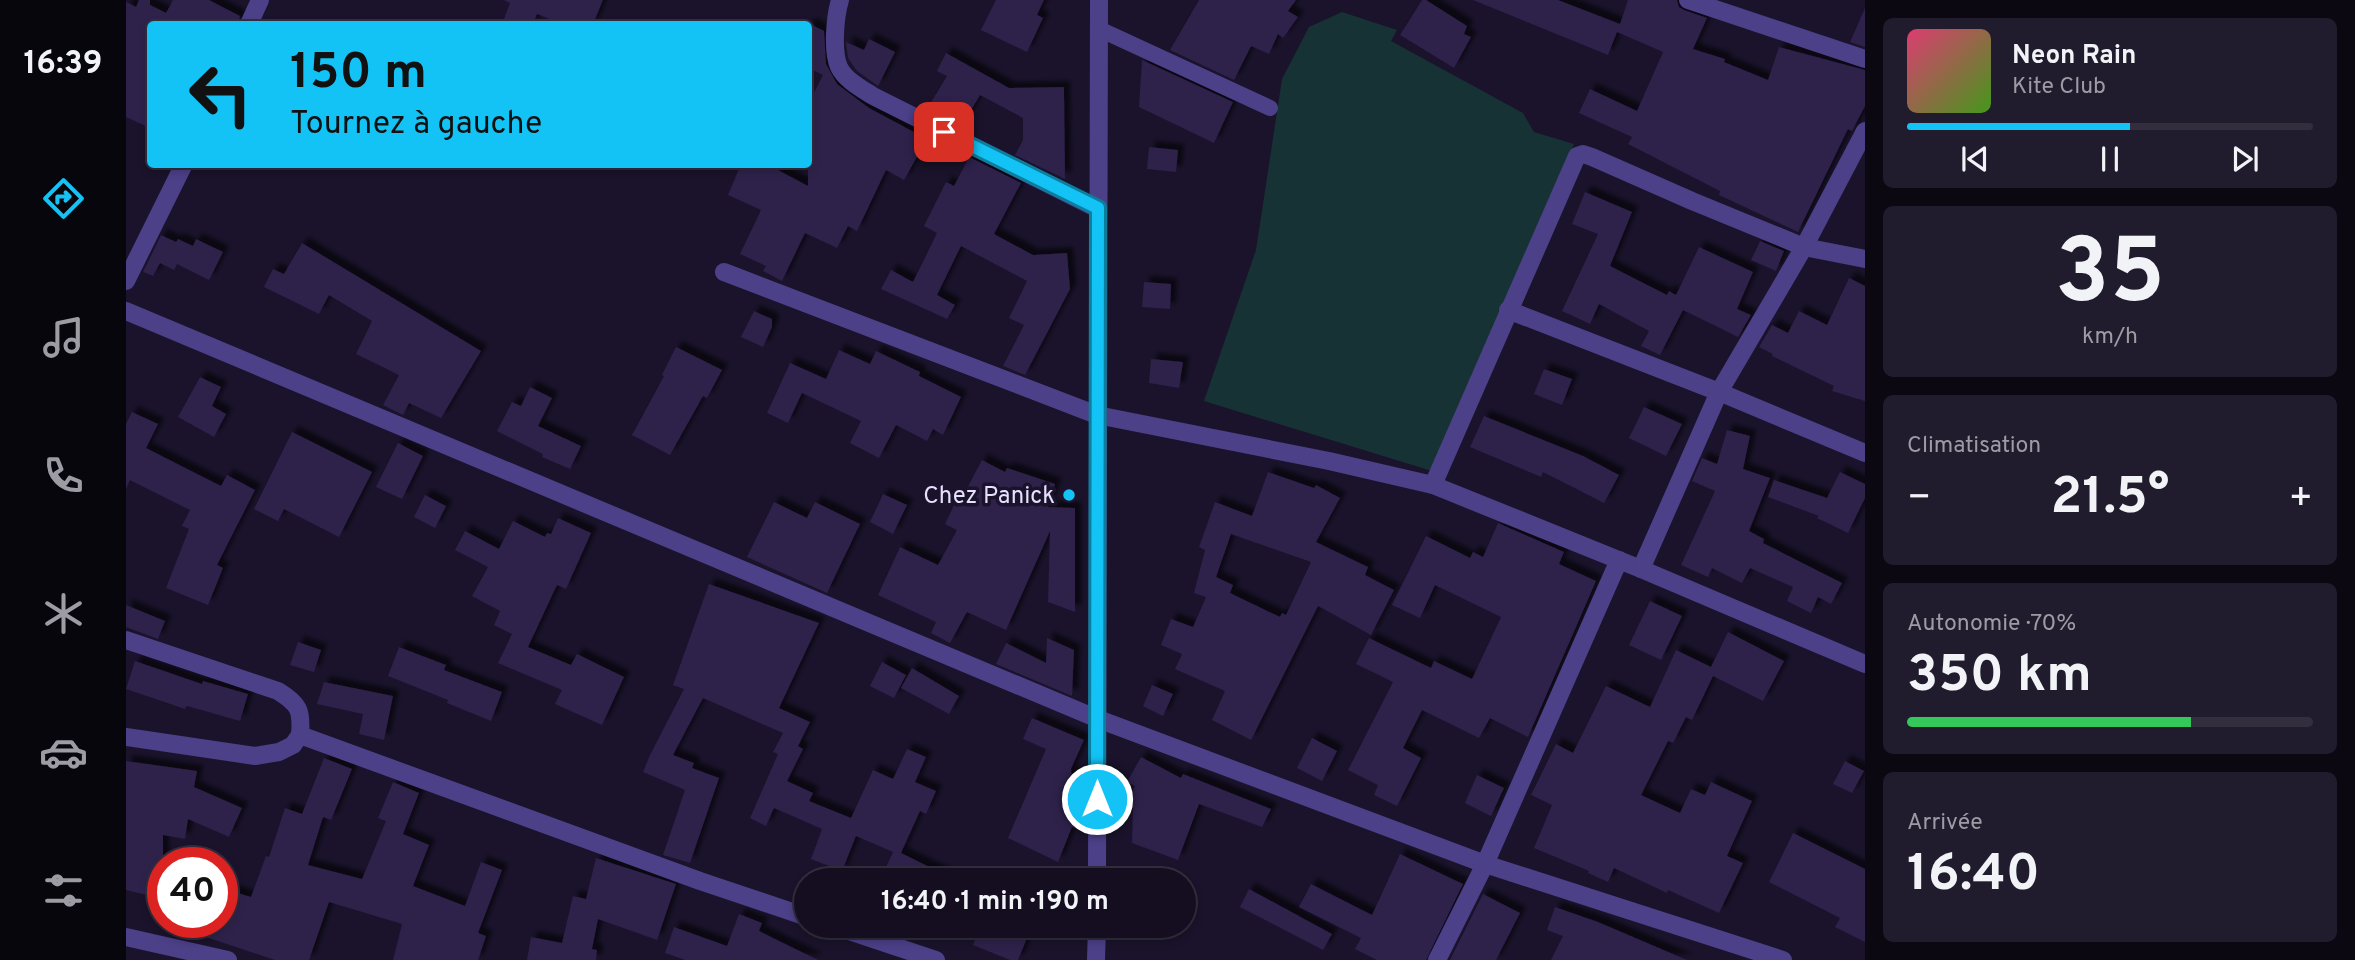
<!DOCTYPE html>
<html lang="fr">
<meta charset="utf-8">
<style>
body{margin:0;font-family:Overpass,sans-serif;background:#211c2d;color:#f1f3f6;height:100vh;display:flex;flex-direction:column;font-size:26px;white-space:nowrap}
*{box-sizing:border-box;margin:0}
p{font-size:23px;color:#9d9ca5}
.icon{flex:none;width:38px;height:38px;fill:none;stroke:currentColor;stroke-width:2;stroke-linecap:round;stroke-linejoin:round}
.map{position:relative;flex:1;overflow:hidden}
.panel{display:flex;flex-direction:column;gap:18px;padding:18px;background:#0b0812;width:490px}
.panel>*{flex:none}
.hud{position:absolute;left:21px;top:21px;width:665px;height:147px;border-radius:7px;box-shadow:0 4px 10px #0003,0 0 0 2px #332e3e;background:#13c3f5;color:#111;overflow:hidden}
.speed{position:absolute;left:21px;top:847px;display:flex;gap:14px;font-size:35px;font-weight:700;text-align:center}
.speed>*{display:grid;place-content:center;width:91px;height:91px;border-radius:50%;background:#140e20;box-shadow:0 4px 10px #0003,0 0 0 2px #332e3e;line-height:1}
.speed .limit{border:10px solid #d22;background:#fff;color:#111}
.pin{position:absolute;display:grid;place-items:center;width:60px;height:60px;color:#fff;margin:-30px;border-radius:14px;box-shadow:0 4px 10px #0006}
.me{position:absolute;width:77px;margin:-38px;rotate:0deg;stroke-linejoin:round;filter:drop-shadow(0 0 5px #0008)}
.turn{display:flex;align-items:center;gap:24px;height:147px;padding:0 28px;font-size:32px}
.turn .icon{width:91px;height:91px;stroke-width:2.5}
.turn b{display:block;font-size:49px;line-height:60px}
.big{font-size:52px;font-weight:700;line-height:1.1}
.panel .widget{flex:1;display:flex;flex-direction:column;justify-content:center;gap:10px;min-width:0;padding:0 24px;border-radius:10px;background:#211c2d}
.panel .dial{align-items:center;gap:0}
.dial b{font-size:91px;line-height:1}
.song{display:flex;align-items:center;gap:21px}
.cover{width:84px;height:84px;border-radius:10px;background:linear-gradient(135deg,hsl(340 70% 55%),hsl(100 70% 35%))}
.played{height:7px;border-radius:4px;background:linear-gradient(90deg,#13c3f5 55%,#332e3e 55%)}
.keys{display:flex;justify-content:space-around;direction:ltr}
.heat{display:flex;justify-content:space-between;align-items:center;font-size:38px;direction:ltr}
.charge{height:10px;border-radius:5px;background:linear-gradient(90deg,#34c759 70%,#332e3e 0)}
.trip{position:absolute;left:668px;top:868px;width:402px;height:70px;border-radius:35px;background:#140e20;box-shadow:0 4px 10px #0003,0 0 0 2px #332e3e;font-weight:700;line-height:70px;text-align:center}
main{display:flex;flex:1;min-height:0}
.menu{display:flex;flex-direction:column;width:126px;justify-content:space-around;align-items:center;background:#08060d;color:#9d9ca5}
.menu .icon{width:49px;height:49px}
.menu .current{color:#13c3f5}
.menu b{font-size:32px;color:#f1f3f6}
.map>svg:first-child{display:block}
.green{fill:#163235}
.building{fill:#2e204c;fill-rule:evenodd;filter:url(#shadow)}
.lines{fill:none;stroke-linecap:round;stroke-linejoin:round}
.service{stroke:#4c4088;stroke-width:16}
.minor{stroke:#4c4088;stroke-width:18}
.tertiary{stroke:#4c4088;stroke-width:18}
.route-casing{stroke:#0c7f9f;stroke-width:18}
.route{stroke:#13c3f5;stroke-width:12}
.poi-dot{fill:#13c3f5;stroke:#1a132b;stroke-width:2.5}
.labels{text-anchor:middle;stroke-width:7;stroke-linejoin:round;paint-order:stroke}
.poi-label{font-size:24px;fill:#e6dffe;stroke:#1a132b;text-anchor:end}
</style>
<main>
<nav class="menu">
<b>16:39</b>
<svg class="icon current" aria-label="directions" viewBox="0 0 24 24"><path d="M12 3l9 9-9 9-9-9zM9 14v-3h6M13 9l2 2-2 2"/></svg>
<svg class="icon" aria-label="music" viewBox="0 0 24 24"><path d="M9 18V5l10-2v13"/><circle cx="6" cy="18" r="3"/><circle cx="16" cy="16" r="3"/></svg>
<svg class="icon" aria-label="phone" viewBox="0 0 24 24"><path d="M5 4h4l2 5-3 2q2 4 5 5l2-3 5 2v4C11 20 4 13 5 4z"/></svg>
<svg class="icon" aria-label="climate" viewBox="0 0 24 24"><path d="M12 3v18M4 7l16 10M4 17L20 7"/></svg>
<svg class="icon" aria-label="car" viewBox="0 0 24 24"><path d="M5 17H2v-5l4-1 3-4h7l3 4 3 1v5h-3M9 17h6M6 11h13"/><circle cx="7" cy="17" r="2"/><circle cx="17" cy="17" r="2"/></svg>
<svg class="icon" aria-label="filters" viewBox="0 0 24 24"><path d="M4 7h16M4 17h16"/><circle cx="9" cy="7" r="2"/><circle cx="15" cy="17" r="2"/></svg>
</nav>
<div class="map">
<svg width="1739" height="960" viewBox="0 0 1739 960">
<defs>
<filter id="shadow"><feDropShadow dx="6" dy="-6" stdDeviation="2" flood-color="#0009"/></filter>
</defs>
<rect width="100%" height="100%" fill="#1a132b"/>
<!-- green -->
<path class="green" d="M1216,12L1271,30L1265,41L1397,113L1408,132L1448,144L1306,471L1078,401L1130,250L1156,79L1183,27Z"/>
<!-- building -->
<g class="building">
<path d="M13,0H24V5L40,13L47,0H83L114,16L112,24H24V128L0,117V2L10,7Z"/>
<path d="M378,0H477L467,24H436L411,14L407,24H376L384,3Z"/>
<path d="M870,0H918L911,15L917,18L901,52L855,30Z"/>
<path d="M1073,0H1170L1162,11L1172,17L1157,38L1152,34L1143,54L1125,46L1108,80L1044,50Z"/>
<path d="M1296,0H1300L1341,26L1338,34L1345,37L1328,68L1274,35Z"/>
<path d="M1347,0H1432L1494,24L1502,0H1551L1553,7L1558,10L1581,18L1567,49L1599,59L1598,62L1642,80L1653,47L1739,70V106L1726,131L1722,129L1672,232L1593,195L1594,191L1502,144L1506,137L1453,113L1464,89L1511,111L1537,52L1491,32L1482,55Z"/>
<path d="M1739,8V47L1724,42Z"/>
<path d="M682,23L698,31L700,64L711,84L743,108L801,139L778,180L760,170L731,231L722,226L711,248L679,233L656,281L637,271L640,266L614,254L635,210L602,195L615,164H641L682,186V104L697,75L682,68Z"/>
<path d="M743,39L769,52L752,86L731,71L722,58L720,42L738,50Z"/>
<path d="M820,53L883,88L938,87L939,179L889,155L897,140V118L854,95L837,124L804,104L821,76L811,71Z"/>
<path d="M1016,60L1107,102L1088,143L1013,107Z"/>
<path d="M1023,147L1052,150L1050,172L1021,169Z"/>
<path d="M843,157L895,183L868,234L907,255L941,253L944,289L899,375L877,366L898,325L883,318L901,281L835,246L811,295L829,305L821,319L755,289L765,270L787,282L811,233L798,226L820,182L828,186Z"/>
<path d="M1459,192L1506,212L1484,266L1541,295L1543,291L1550,295L1573,247L1627,272L1611,309L1625,315L1612,337L1557,310L1534,355L1515,346L1523,331L1473,304L1464,324L1436,311L1472,234L1446,224Z"/>
<path d="M35,235L50,242L52,239L67,246L70,239L97,252L83,280L51,264L48,270L34,263L27,276L17,272Z"/>
<path d="M1634,241L1658,251L1650,271L1625,260Z"/>
<path d="M176,243L355,351L315,418L283,403L277,415L257,405L273,375L230,354L246,321L203,295L193,314L138,287L147,269L158,274Z"/>
<path d="M1723,278L1739,286V401L1706,391L1708,386L1646,356L1647,354L1633,347L1646,325L1662,333L1673,311L1701,325Z"/>
<path d="M1018,282L1045,284L1044,309L1016,307Z"/>
<path d="M628,311L646,319V327L637,347L615,337Z"/>
<path d="M550,347L596,370L581,398L577,396L544,455L506,435L538,376L536,375Z"/>
<path d="M713,350L744,364L750,351L794,372L793,376L835,397L817,435L807,429L801,441L770,425L753,458L724,443L735,421L676,393L662,423L641,413L664,363L700,379Z"/>
<path d="M1025,359L1057,362L1053,388L1023,383Z"/>
<path d="M1418,369L1446,379L1436,405L1408,394Z"/>
<path d="M74,377L95,387L86,406L100,414L88,437L52,417Z"/>
<path d="M404,387L426,398L412,426L455,446L444,469L416,457L417,454L371,431L386,402L395,406Z"/>
<path d="M1518,407L1556,424L1540,456L1503,438Z"/>
<path d="M6,412L32,424L20,448L95,486L101,475L129,490L91,565L97,568L82,605L40,588L63,529L56,526L64,510L4,480L0,489V424Z"/>
<path d="M1358,416L1457,456L1493,475L1478,503L1417,472L1415,477L1344,447Z"/>
<path d="M1601,430L1624,436L1617,469L1644,478L1623,531L1638,539L1637,543L1716,583L1705,604L1692,597L1685,613L1661,601L1667,587L1624,568L1616,583L1586,568L1582,577L1555,565L1589,491L1566,481L1576,458L1591,464Z"/>
<path d="M166,432L246,472L213,537L158,509L152,521L128,509Z"/>
<path d="M272,443L297,456L276,499L250,487Z"/>
<path d="M856,460L879,472L881,468L929,484L922,507L949,508V612L922,602L924,531L880,630L841,612L824,643L805,633L810,622L752,595L774,547L812,565L831,530L819,524L828,505L831,507Z"/>
<path d="M1142,472L1188,488L1190,485L1214,498L1190,542L1242,567L1239,575L1268,590L1245,635L1192,606L1125,740L1086,720L1099,691L1049,669L1056,654L1035,645L1045,619L1067,627L1080,597L1068,593L1079,550L1073,547L1089,502L1126,516ZM1105,534L1185,562L1160,615L1156,613L1154,617L1104,593L1107,585L1090,577Z"/>
<path d="M1714,472L1739,484V498L1722,533L1691,518L1693,516L1642,497L1648,480L1701,498Z"/>
<path d="M757,494L781,505L767,534L744,522Z"/>
<path d="M299,495L320,506L309,528L288,517Z"/>
<path d="M648,502L681,518L689,502L734,524L701,593L621,557Z"/>
<path d="M432,518L465,533L440,589L431,585L402,647L445,665L451,654L498,677L476,725L429,704L436,690L372,663L386,634L368,625L374,611L346,596L362,567L329,550L339,531L373,549L387,521L419,537L421,533L425,534Z"/>
<path d="M1372,523L1438,552L1433,564L1470,581L1402,737L1364,718L1353,738L1296,710L1277,748L1295,758L1271,806L1248,795L1252,785L1222,770L1267,682L1230,664L1243,638L1305,668L1308,661L1346,679L1375,617L1309,585L1294,618L1266,605L1300,536L1344,558L1347,552L1357,557Z"/>
<path d="M583,584L693,623L653,708L684,722L672,746L677,749L661,781L687,793L683,801L725,818L747,770L767,779L781,749L800,757L789,782L810,791L800,814L794,811L775,853L830,880H754L767,852L730,836L716,871L685,859L696,829L648,808L640,826L624,818L652,754L647,752L657,733L577,698L547,755L568,763L566,768L593,778L564,863L537,855L559,790L517,772L524,755L558,689L547,685Z"/>
<path d="M1524,601L1556,616L1535,660L1503,645Z"/>
<path d="M0,605L39,621L32,639L0,627Z"/>
<path d="M1602,632L1658,661L1637,701L1587,676L1566,720L1560,717L1547,743L1542,741L1515,795L1554,813L1565,789L1579,795L1585,782L1626,801L1601,856L1617,863L1593,913L1542,890L1541,893L1488,868L1482,882L1462,873L1463,871L1408,848L1426,805L1405,795L1430,744L1447,753L1480,686L1524,707L1550,650L1585,667Z"/>
<path d="M921,638L948,650L946,696L870,664L880,643L920,663Z"/>
<path d="M172,642L195,650L188,672L164,665Z"/>
<path d="M273,647L320,665L318,670L376,692L365,721L321,703L322,700L262,676Z"/>
<path d="M9,661L76,684L77,681L122,694L114,721L61,706L59,709L0,689Z"/>
<path d="M756,662L780,675L768,698L744,686Z"/>
<path d="M786,668L833,696L823,714L775,688Z"/>
<path d="M198,682L267,696L258,740L233,734L237,714L191,704Z"/>
<path d="M1026,685L1047,694L1037,716L1017,706Z"/>
<path d="M906,718L958,740L945,769L952,829L946,827L932,862L882,838L920,749L897,739Z"/>
<path d="M1186,738L1211,751L1196,781L1171,768Z"/>
<path d="M1015,757L1055,778L1057,774L1145,809L1136,827L1073,804L1052,860L1006,843L1007,803L1001,800L1009,786L1001,782Z"/>
<path d="M198,758L226,769L205,820L197,817L182,865L236,879L260,821L252,818L267,782L293,793L277,834L303,845L287,886L339,906L355,862L376,870L352,933L360,936L352,960H267L276,924L203,902L183,960H149L46,926L47,922H96V908L102,890L125,897L140,856L143,857L159,808L176,814Z"/>
<path d="M0,761L71,771L68,787L116,808L103,837L62,819L59,839L37,835V899L0,890Z"/>
<path d="M1719,761L1738,771L1726,793L1707,784Z"/>
<path d="M1351,775L1378,788L1365,816L1339,803Z"/>
<path d="M1667,833L1739,869V942L1709,927L1714,918L1643,882Z"/>
<path d="M1274,854L1337,884L1300,960H1251L1229,949L1235,938L1173,907L1185,884L1246,915Z"/>
<path d="M470,858L550,884L531,940L472,919L466,949L471,950L470,960H401L405,937L436,943L447,896L460,899Z"/>
<path d="M1123,889L1206,934L1197,950L1114,907Z"/>
<path d="M1357,894L1394,913L1370,960H1324Z"/>
<path d="M1429,907L1472,922L1561,960H1425L1437,936L1421,930Z"/>
<path d="M613,914L636,923L633,931L692,960H559L539,953L548,927L601,946Z"/>
<path d="M855,926H906L892,960H884L847,945Z"/>
</g>
<g class="lines">
<!-- service -->
<path class="service" d="M973,29L1144,108"/>
<!-- minor -->
<g class="minor">
<path d="M714,0C709,17 706,51 713,67C719,80 736,89 747,96L972,209"/>
<path d="M1562,0L1739,59"/>
<path d="M123,24L134,0"/>
<path d="M598,272L971,415L1203,461L1307,485L1515,569L1739,664"/>
<path d="M0,281L58,164"/>
<path d="M1382,310L1593,392L1739,453"/>
<path d="M0,311L972,719L1359,864L1657,960"/>
<path d="M1307,485L1451,156L1457,154L1466,157L1566,201L1678,247L1739,259"/>
<path d="M1515,569L1593,392L1678,247L1739,131"/>
<path d="M0,640L152,691C173,704 176,710 174,735L574,881L681,917"/>
<path d="M0,737L129,756L153,752L167,745L174,735"/>
<path d="M708,926L810,960"/>
<path d="M0,937L102,960"/>
<path d="M1311,960L1359,864L1493,560"/>
</g>
<!-- tertiary -->
<g class="tertiary">
<path d="M971,880L973,0"/>
<path d="M970,960L971,926"/>
</g>
</g>
<g class="lines">
<!-- route casing -->
<g class="route-casing">
<path id="route" d="M818,132L972,208L971,799"/>
</g>
<!-- route -->
<use href="#route" class="route"/>
</g>
<!-- markers -->
<circle class="poi-dot" cx="943" cy="495" r="7"/>
<g class="labels">
<!-- poi labels -->
<g class="poi-label">
<text x="929" y="503">Chez Panick</text>
</g>
</g>
</svg>
<div class="speed"><div class="limit">40</div></div>
<div class="pin" style="left:818px;top:132px;background:#d93025"><svg class="icon" aria-label="arrive" viewBox="0 0 24 24"><path d="M6 21V4h12l-3 4 3 4H6"/></svg></div>
<svg class="me" style="left:971px;top:799px" viewBox="-20 -20 40 40"><circle r="17" fill="#13c3f5" stroke="#fff" stroke-width="3"/><path d="M0-11L8 9 0 5-8 9z" fill="#fff"/></svg>
<div class="trip">16:40 · 1 min · 190 m</div>
<div class="hud">
<div class="turn"><svg class="icon" aria-label="left" viewBox="0 0 24 24"><path d="M17 20v-9H6M10 6l-5 5 5 5"/></svg><div><b>150 m</b>Tournez à gauche</div></div>
</div>
</div>
<section class="panel">
<div class="widget">
<div class="song"><i class="cover"></i><div><b>Neon Rain</b><p>Kite Club</p></div></div>
<div class="played"></div>
<div class="keys"><svg class="icon" aria-label="previous" viewBox="0 0 24 24"><path d="M18 5L8 12l10 7zM5 5v14"/></svg><svg class="icon" aria-label="pause" viewBox="0 0 24 24"><path d="M8 5v14M16 5v14"/></svg><svg class="icon" aria-label="next" viewBox="0 0 24 24"><path d="M6 5l10 7-10 7zM19 5v14"/></svg></div>
</div>
<div class="widget dial"><b>35</b><p>km/h</p></div>
<div class="widget"><p>Climatisation</p>
<div class="heat"><a>−</a><b class="big">21.5°</b><a>+</a></div>
</div>
<div class="widget"><p>Autonomie · 70%</p><b class="big">350 km</b><div class="charge"></div></div>
<div class="widget"><p>Arrivée</p><b class="big">16:40</b></div>
</section>
</main>
